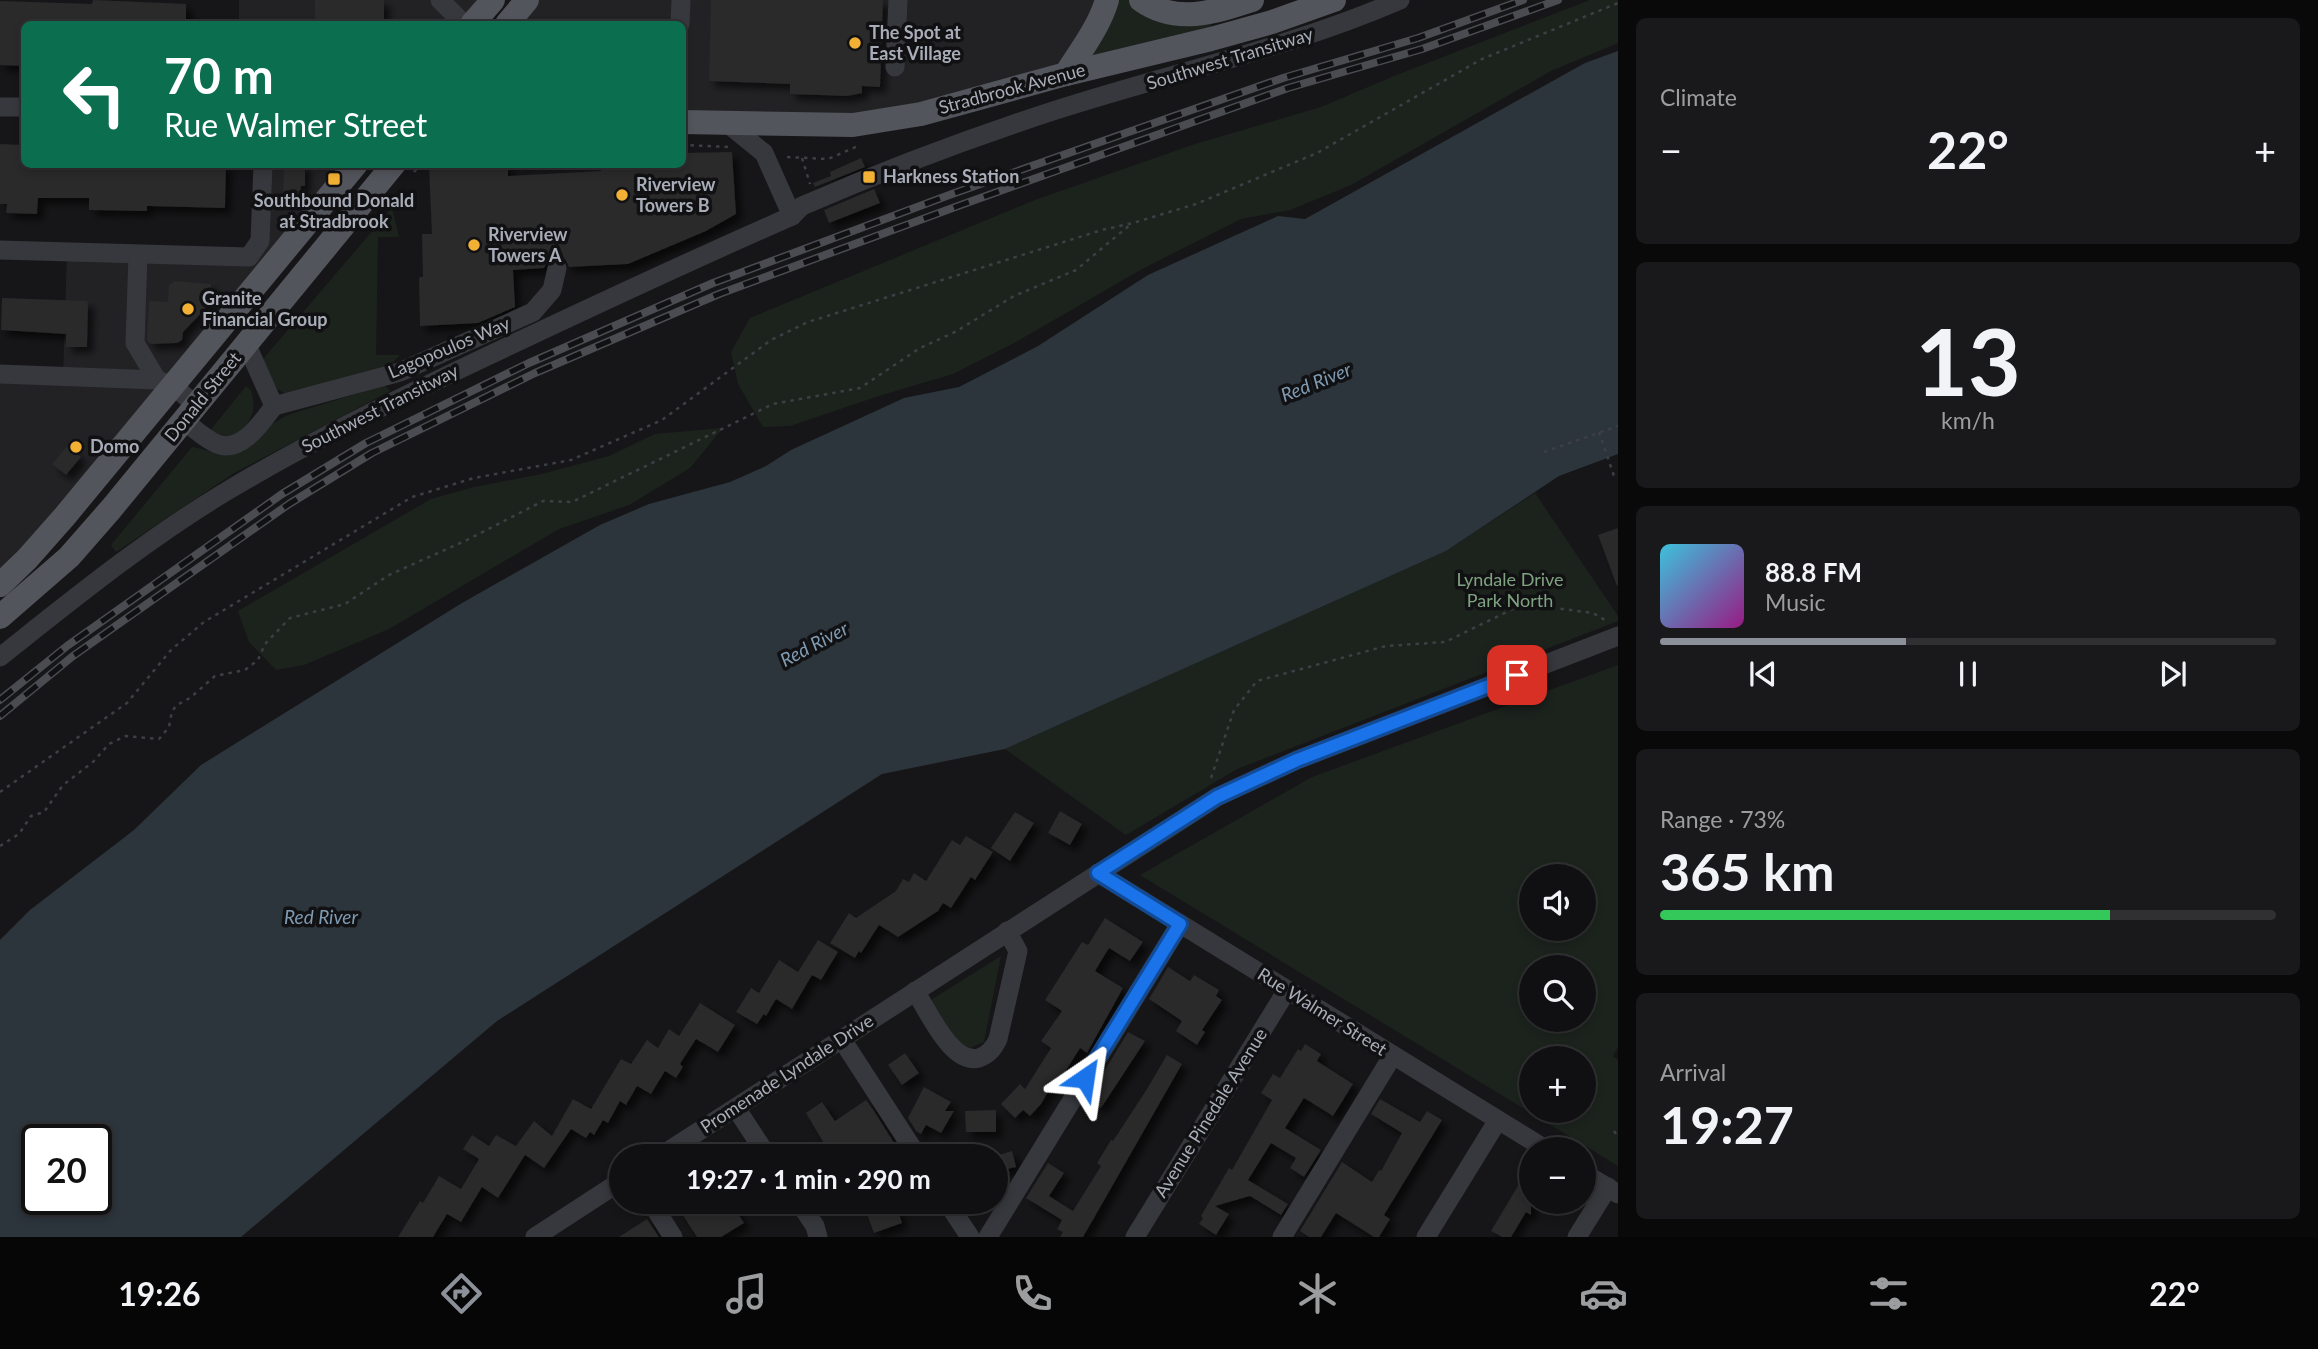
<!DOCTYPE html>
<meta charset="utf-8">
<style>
body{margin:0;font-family:Lato,sans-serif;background:#19191b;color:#f1f3f6;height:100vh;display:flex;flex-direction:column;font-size:26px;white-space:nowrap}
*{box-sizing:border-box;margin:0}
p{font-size:23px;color:#9c9d9f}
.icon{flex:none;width:38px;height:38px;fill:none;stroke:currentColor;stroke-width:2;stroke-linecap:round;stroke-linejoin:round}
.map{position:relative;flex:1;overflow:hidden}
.details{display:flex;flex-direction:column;gap:18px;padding:18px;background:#09090a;width:700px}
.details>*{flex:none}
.hud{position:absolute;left:21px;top:21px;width:665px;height:147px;border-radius:10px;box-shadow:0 4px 10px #0003,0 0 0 2px #303032;background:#0b6e4f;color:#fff;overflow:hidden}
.controls{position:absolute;left:1519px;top:864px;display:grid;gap:14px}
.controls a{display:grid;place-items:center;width:77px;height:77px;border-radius:50%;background:#101012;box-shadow:0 4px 10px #0003,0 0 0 2px #303032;font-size:35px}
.speed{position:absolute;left:21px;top:1124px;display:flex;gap:14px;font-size:35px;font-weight:700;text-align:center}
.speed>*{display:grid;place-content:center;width:91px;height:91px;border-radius:50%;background:#101012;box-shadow:0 4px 10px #0003,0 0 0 2px #303032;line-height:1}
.speed .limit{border:4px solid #111;border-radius:10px;background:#fff;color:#111}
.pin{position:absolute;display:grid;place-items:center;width:60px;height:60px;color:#fff;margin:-30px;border-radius:14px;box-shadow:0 4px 10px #0006}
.me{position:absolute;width:77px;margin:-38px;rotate:32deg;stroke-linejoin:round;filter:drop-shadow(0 0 5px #0008)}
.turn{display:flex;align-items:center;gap:24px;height:147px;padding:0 28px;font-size:32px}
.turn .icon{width:91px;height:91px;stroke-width:2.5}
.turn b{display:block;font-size:49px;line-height:60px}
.big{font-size:52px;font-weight:700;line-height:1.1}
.details .card{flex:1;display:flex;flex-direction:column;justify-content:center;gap:10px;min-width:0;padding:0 24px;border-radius:10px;background:#19191b}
.details .dial{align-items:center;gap:0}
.dial b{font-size:91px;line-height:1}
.song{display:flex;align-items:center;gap:21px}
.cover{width:84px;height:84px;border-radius:10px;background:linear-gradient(135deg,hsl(190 70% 55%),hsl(310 70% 35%))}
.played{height:7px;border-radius:4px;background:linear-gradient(90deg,#8c9099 40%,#303032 40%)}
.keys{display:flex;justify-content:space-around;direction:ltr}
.heat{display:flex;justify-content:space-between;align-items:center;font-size:38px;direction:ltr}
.charge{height:10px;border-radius:5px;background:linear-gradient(90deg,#34c759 73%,#303032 0)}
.trip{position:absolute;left:609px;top:1144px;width:399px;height:70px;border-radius:35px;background:#101012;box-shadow:0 4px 10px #0003,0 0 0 2px #303032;font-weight:700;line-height:70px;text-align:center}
.tabs{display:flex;height:112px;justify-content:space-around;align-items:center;background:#060607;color:#9c9d9f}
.tabs .icon{width:49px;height:49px}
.tabs .on{color:#8c9099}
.tabs b{font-size:32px;color:#f1f3f6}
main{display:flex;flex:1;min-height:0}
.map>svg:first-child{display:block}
.built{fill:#222225}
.green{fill:#1c231d;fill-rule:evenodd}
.water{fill:#2c353c;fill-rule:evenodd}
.building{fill:#29292c;filter:url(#shadow)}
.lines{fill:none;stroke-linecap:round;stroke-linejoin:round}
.path{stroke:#3d3f44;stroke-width:2.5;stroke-dasharray:3.5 5;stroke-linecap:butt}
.minor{stroke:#37383d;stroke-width:19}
.major{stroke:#53555c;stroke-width:24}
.rail-casing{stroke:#4a4c52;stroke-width:8}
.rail{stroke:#111113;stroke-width:5;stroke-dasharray:16;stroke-linecap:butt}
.route-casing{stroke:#114b97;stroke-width:18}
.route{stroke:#1a73e8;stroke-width:12}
.poi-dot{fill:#f2b134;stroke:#111113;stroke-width:2.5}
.labels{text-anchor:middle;stroke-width:7;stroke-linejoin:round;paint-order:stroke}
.poi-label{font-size:18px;font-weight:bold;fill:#a8adb8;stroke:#111113;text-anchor:start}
.street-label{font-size:18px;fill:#a8adb8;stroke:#111113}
.park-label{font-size:18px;fill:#7fa381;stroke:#111113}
.water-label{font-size:19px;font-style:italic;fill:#7f9bb3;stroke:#111113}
</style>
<main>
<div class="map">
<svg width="1618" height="1237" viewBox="0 0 1618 1237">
<defs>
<filter id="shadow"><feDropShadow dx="6" dy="6" stdDeviation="3.5" flood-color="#0009"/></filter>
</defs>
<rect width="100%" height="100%" fill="#161618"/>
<!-- built -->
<g class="built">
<path d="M239,0H493L472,24H239Z"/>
<path d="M527,0H1107L1066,74L921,114L683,122L682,24H507Z"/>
<path d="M263,165H356L0,585V374L63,376L67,252L249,257Z"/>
</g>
<!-- green -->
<g class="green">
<path d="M1107,0H1141L1212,11L1211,39L1066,74Z"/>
<path d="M1590,0H1618V43L1551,71L1351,185L1290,210L1241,219L1142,269L1016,342L953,374L882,395L790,426L763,427L738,384L731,352L750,318L1035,200L1195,144L1321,107L1394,76Z"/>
<path d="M392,208L399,237H378L376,355H400L391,364L286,394L277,389L264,363V358Z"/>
<path d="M385,385L390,391L234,473L116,552L111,545L192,447C199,448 207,451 214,452C231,453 271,423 288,415Z"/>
<path d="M246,386L251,390C258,414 249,425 231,439L209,432Z"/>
<path d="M723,428L690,468L629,505L559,529L389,629L304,665L276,670L249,642L238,611L431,499L474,487L542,474L609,456L655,434Z"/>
<path d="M1535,493L1618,616V621L1237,769L1126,835L1005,749L1446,551Z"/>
<path d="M1618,665V1047L1613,1056L1618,1060V1166L1140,875L1312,777ZM1531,877H1584V929H1531ZM1531,968H1584V1020H1531ZM1531,1059H1584V1111H1531Z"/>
<path d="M1001,956L984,1042L970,1048L956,1041L931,1000Z"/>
</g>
<!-- water -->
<path class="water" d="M1618,51V454L1559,476L1446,551L1005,749L882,774L497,1021L241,1237H0V940L30,910L134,830L201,765L462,603L600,525L649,504L730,482L766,466L791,450L904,398L959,387L1038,346L1148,275L1278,216L1305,219L1585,63ZM37,1139H96V1199H37Z"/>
<!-- building -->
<g class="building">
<path d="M93,0L186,4V24H24V66L0,65V1L92,4Z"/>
<rect x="315" y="0" width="69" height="24"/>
<path d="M711,0H883L880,87L862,86V93L847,96L790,94V84L709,81Z"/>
<path d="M0,144L24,145V164H226L225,208L147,206V211L89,210V198H38L37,214L6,213L7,204H0Z"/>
<path d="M732,152L736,214L706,231L628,264L569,267L565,259L553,257L548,260L544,268L513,270L515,307L478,323L420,326L419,277H423L422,234H432L429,166L508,164V176L601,171V164H623V170L682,167V153Z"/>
<path d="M861,158L865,167L815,187L813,183L831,176L830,172Z"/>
<path d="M284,164H305V186H301L300,195H283Z"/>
<path d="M874,189L880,203L829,223L824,210Z"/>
<path d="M175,281L211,284L212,302L183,332L182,340L177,343L150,344L147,340L149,301L168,302L169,285Z"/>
<path d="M2,298L88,301L87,347H66V334L1,330Z"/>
<path d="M67,446L81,457L66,475L52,464Z"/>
<path d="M1618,528V585L1617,586L1598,535Z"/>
<path d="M1060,811L1082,824L1070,845L1048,833Z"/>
<path d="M1015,812L1034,823L1010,861L991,848Z"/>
<path d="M966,836L993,852L975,880L971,877L951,908L943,903L938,911L898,937L879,925L861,953L859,951L855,958L830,943L849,913L856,918L896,891L903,879L909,882L914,873L926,881L952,840L960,845Z"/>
<path d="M1105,918L1143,942L1130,961L1109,948L1095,971L1123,988L1087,1053L1080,1048L1062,1077L1058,1075L1041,1104L1030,1116L1023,1110L1015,1118L1001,1104L1020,1084L1025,1089L1051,1048L1041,1041L1062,1011L1045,1000L1082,942L1088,945Z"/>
<path d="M818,940L838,952L821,980L812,975L792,1009L776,999L766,1016L764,1014L757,1024L736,1012L751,988L759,993L779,960L798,972Z"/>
<path d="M1168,967L1190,981L1194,975L1219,990L1216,996L1222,1000L1202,1030L1205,1032L1197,1045L1176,1031L1182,1021L1149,999Z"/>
<path d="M700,1003L735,1025L718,1052L696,1039L680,1064L683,1067L676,1078L665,1071L651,1094L637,1086L626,1105L620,1101L608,1123L603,1120L594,1135L590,1132L586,1138L571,1129L544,1168L525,1155L498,1198L482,1187L461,1222L447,1214L433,1237H398L420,1201L423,1203L439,1176L461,1189L479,1159L463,1149L472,1135L489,1146L496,1135L516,1146L534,1121L552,1136L573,1099L591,1109L621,1059L631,1064L647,1040L658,1048L669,1029L679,1036Z"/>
<path d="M1128,1032L1145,1041L1101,1108L1087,1099Z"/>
<path d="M1305,1044L1321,1054L1317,1061L1353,1084L1333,1116L1304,1098L1285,1128L1321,1150L1304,1177L1290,1168L1296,1158L1271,1143L1248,1180L1288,1204L1281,1215L1250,1196L1215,1206L1229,1214L1216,1235L1199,1224L1203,1218L1201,1216L1229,1168L1232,1170L1272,1100L1261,1093L1273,1074L1280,1078L1298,1049L1301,1051Z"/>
<path d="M905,1053L919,1073L902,1085L888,1065Z"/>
<path d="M1167,1055L1182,1064L1106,1197L1083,1237H1060L1063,1232L1057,1229L1062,1220L1026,1198L1048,1163L1064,1173L1049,1196L1073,1211L1101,1166L1097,1163L1111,1140L1113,1141L1147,1089Z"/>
<path d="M924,1087L951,1102L945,1111H954L941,1133L926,1125L921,1134L916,1131L908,1118Z"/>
<path d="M1380,1099L1420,1122L1427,1111L1442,1120L1384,1215L1390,1219L1379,1237H1374L1336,1213L1321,1237H1309L1300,1231L1342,1162L1372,1182L1379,1170L1381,1171L1402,1133L1371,1114Z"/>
<path d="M866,1100L874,1111L903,1157H832L806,1113L822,1102L835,1121Z"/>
<path d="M996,1110V1132H966L965,1111Z"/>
<path d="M1012,1151L1016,1167L999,1171L995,1156Z"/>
<path d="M1522,1179L1531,1184V1215L1526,1212L1511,1237H1502L1491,1231Z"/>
<path d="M689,1202H731L744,1223L721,1237H697L679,1209Z"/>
<path d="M874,1202H895L902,1223L874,1233L864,1206Z"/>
<path d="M647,1219L659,1237H619Z"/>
</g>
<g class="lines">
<!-- path -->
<g class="path">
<path d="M682,145L729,147"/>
<path d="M787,157L828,159L858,146"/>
<path d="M802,158L810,184"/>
<path d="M414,172L421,164"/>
<path d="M1599,432L1614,476"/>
<path d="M1544,452L1618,426"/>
<path d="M1211,778L1234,710L1257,681L1386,646L1445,642L1513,609L1540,606L1593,613L1605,620"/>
<path d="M0,792L127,703L171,650L204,622L412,497L474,478L571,460L662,420L771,340L808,322L1102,230L1133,223L1196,204L1317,153L1482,59L1618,3"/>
<path d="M0,846L19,834L31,816L44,812L63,785L93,762L109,744L126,736L159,739L169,727L172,711L177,705L190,698L215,676L245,670L258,660L265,644L290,618L345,604L389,575L467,540L543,501L572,502L773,404L860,388L920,348L955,332L1014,296L1076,270L1131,224"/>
<path d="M1614,1131L1618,1137"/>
</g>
<!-- minor -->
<g class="minor">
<path d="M440,0L464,24"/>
<path d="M680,24L681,0"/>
<path d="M895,67L898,0"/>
<path d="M0,107H24"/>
<path d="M727,123L764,153L792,216"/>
<path d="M0,250L249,257L260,241L263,164"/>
<path d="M138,255L135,343L157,380"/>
<path d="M0,374L157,380L173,386L196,405"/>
<path d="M274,406L400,372L533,312L552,290L557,268"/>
<path d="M184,421C194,428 205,439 217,444C241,454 262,422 274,406L246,343"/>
<path d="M0,657C72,600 143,542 222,494C310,441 401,397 494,353C593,306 692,260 792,216L802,206C885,170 970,138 1056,110C1171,73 1289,48 1400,0"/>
<path d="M1098,873L1547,1150"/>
<path d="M915,991C928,1010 951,1065 979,1058C988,1055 994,1048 998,1039L1018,951L1007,931"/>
<path d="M841,1038L918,1157"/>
<path d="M736,1108L768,1157"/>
<path d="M659,1157L1217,797L1297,760L1618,636"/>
<path d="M1584,1173L1618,1194"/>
<path d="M651,1202L673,1237"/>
<path d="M799,1202L815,1226L818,1237"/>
<path d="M947,1202L970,1237"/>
<path d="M535,1237L621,1181"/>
<path d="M988,1237L1180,924"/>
<path d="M1135,1237L1287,990"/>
<path d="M1282,1237L1393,1055"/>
<path d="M1426,1237L1498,1120"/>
<path d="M1577,1237L1608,1187"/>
</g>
<!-- major -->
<g class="major">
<path d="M1141,0C1176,25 1215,12 1252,0"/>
<path d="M472,24L493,0"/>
<path d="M507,24L527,0"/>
<path d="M1066,74C1081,50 1099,27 1107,0"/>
<path d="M682,122L853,125L921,114L1066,74L1211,39L1272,22L1334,0"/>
<path d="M0,585L27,559L65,516L356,164"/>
<path d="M0,617L69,557L111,509L394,164"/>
</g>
<!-- rail casing -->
<g class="rail-casing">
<g id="rail">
<path d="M0,700L67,646L282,494L366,443L529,363L713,283L952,194L1283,78L1418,38L1523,0"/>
<path d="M0,716L73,656L289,504L372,453L535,373L719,294L958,206L1288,88L1422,49L1558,0"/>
</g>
</g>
<!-- rail -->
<use href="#rail" class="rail"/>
</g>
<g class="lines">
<!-- route casing -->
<g class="route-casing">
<path id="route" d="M1085,1078L1180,924L1098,873L1217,797L1297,760L1517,675"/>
</g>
<!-- route -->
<use href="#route" class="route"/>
</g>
<!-- markers -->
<g class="poi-dot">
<circle cx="855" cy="43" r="7"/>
<rect x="862" y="170" width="14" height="14" rx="3.5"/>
<rect x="327" y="172" width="14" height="14" rx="3.5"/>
<circle cx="622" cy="195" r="7"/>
<circle cx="474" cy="245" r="7"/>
<circle cx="188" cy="309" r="7"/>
<circle cx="76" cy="447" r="7"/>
</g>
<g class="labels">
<!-- poi labels -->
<g class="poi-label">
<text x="869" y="39">The Spot at<tspan x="869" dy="21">East Village</tspan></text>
<text x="883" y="183">Harkness Station</text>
<text x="636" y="191">Riverview<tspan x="636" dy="21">Towers B</tspan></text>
<text x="334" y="207" text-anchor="middle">Southbound Donald<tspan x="334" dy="21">at Stradbrook</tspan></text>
<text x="488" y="241">Riverview<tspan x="488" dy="21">Towers A</tspan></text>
<text x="202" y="305">Granite<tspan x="202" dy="21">Financial Group</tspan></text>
<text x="90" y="453">Domo</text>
</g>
<!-- street labels -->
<g class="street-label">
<text transform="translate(1230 59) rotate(-17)" y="6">Southwest Transitway</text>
<text transform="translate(1012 89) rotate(-15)" y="6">Stradbrook Avenue</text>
<text transform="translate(449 348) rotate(-23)" y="6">Lagopoulos Way</text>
<text transform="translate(203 397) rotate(-51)" y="6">Donald Street</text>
<text transform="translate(380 409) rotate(-27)" y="6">Southwest Transitway</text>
<text transform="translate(1322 1012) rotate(32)" y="6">Rue Walmer Street</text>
<text transform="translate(787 1074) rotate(-33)" y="6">Promenade Lyndale Drive</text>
<text transform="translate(1211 1113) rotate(-58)" y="6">Avenue Pinedale Avenue</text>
</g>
<!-- park labels -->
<g class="park-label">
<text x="1510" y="586">Lyndale Drive<tspan x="1510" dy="21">Park North</tspan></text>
</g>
<!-- water labels -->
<g class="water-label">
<text transform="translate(1316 382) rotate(-22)" y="7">Red River</text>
<text transform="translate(814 644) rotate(-28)" y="7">Red River</text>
<text x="321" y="924">Red River</text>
</g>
</g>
</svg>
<div class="controls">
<a><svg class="icon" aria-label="sound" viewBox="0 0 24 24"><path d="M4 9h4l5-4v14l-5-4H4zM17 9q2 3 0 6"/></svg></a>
<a><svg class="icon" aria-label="search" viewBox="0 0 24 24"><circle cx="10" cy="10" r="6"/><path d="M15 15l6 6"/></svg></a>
<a>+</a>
<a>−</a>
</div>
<div class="speed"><div class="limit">20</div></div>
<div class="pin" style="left:1517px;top:675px;background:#d93025"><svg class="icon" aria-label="arrive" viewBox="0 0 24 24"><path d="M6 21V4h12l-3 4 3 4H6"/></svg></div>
<svg class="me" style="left:1085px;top:1078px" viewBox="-20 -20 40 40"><path d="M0-17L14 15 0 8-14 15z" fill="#1a73e8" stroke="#fff" stroke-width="4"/></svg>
<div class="trip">19:27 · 1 min · 290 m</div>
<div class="hud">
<div class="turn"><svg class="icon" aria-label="left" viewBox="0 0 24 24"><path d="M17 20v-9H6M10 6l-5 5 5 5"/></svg><div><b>70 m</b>Rue Walmer Street</div></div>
</div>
</div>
<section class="details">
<div class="card"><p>Climate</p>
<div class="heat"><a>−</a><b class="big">22°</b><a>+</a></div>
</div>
<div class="card dial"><b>13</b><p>km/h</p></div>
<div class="card">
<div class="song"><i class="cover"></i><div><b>88.8 FM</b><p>Music</p></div></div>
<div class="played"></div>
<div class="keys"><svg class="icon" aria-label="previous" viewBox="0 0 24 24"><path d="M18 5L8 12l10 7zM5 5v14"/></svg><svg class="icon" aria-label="pause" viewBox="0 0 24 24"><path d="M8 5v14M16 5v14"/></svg><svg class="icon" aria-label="next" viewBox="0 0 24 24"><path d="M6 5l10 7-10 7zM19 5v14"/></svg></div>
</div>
<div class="card"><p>Range · 73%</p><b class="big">365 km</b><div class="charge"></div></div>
<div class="card"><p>Arrival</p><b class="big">19:27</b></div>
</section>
</main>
<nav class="tabs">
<b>19:26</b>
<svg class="icon on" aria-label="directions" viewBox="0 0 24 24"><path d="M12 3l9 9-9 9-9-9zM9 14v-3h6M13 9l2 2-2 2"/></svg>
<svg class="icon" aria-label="music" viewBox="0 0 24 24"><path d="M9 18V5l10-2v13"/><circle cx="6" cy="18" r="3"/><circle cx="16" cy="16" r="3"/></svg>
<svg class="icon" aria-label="phone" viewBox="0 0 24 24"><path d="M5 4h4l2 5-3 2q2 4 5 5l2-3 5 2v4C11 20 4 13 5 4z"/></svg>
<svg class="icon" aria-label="climate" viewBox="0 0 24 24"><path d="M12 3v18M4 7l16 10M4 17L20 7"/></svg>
<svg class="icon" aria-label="car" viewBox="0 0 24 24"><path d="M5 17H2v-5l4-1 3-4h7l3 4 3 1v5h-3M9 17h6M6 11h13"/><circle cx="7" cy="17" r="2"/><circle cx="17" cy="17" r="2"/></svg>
<svg class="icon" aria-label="filters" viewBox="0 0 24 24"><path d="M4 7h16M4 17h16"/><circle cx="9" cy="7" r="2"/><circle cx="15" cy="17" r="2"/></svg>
<b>22°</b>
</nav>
